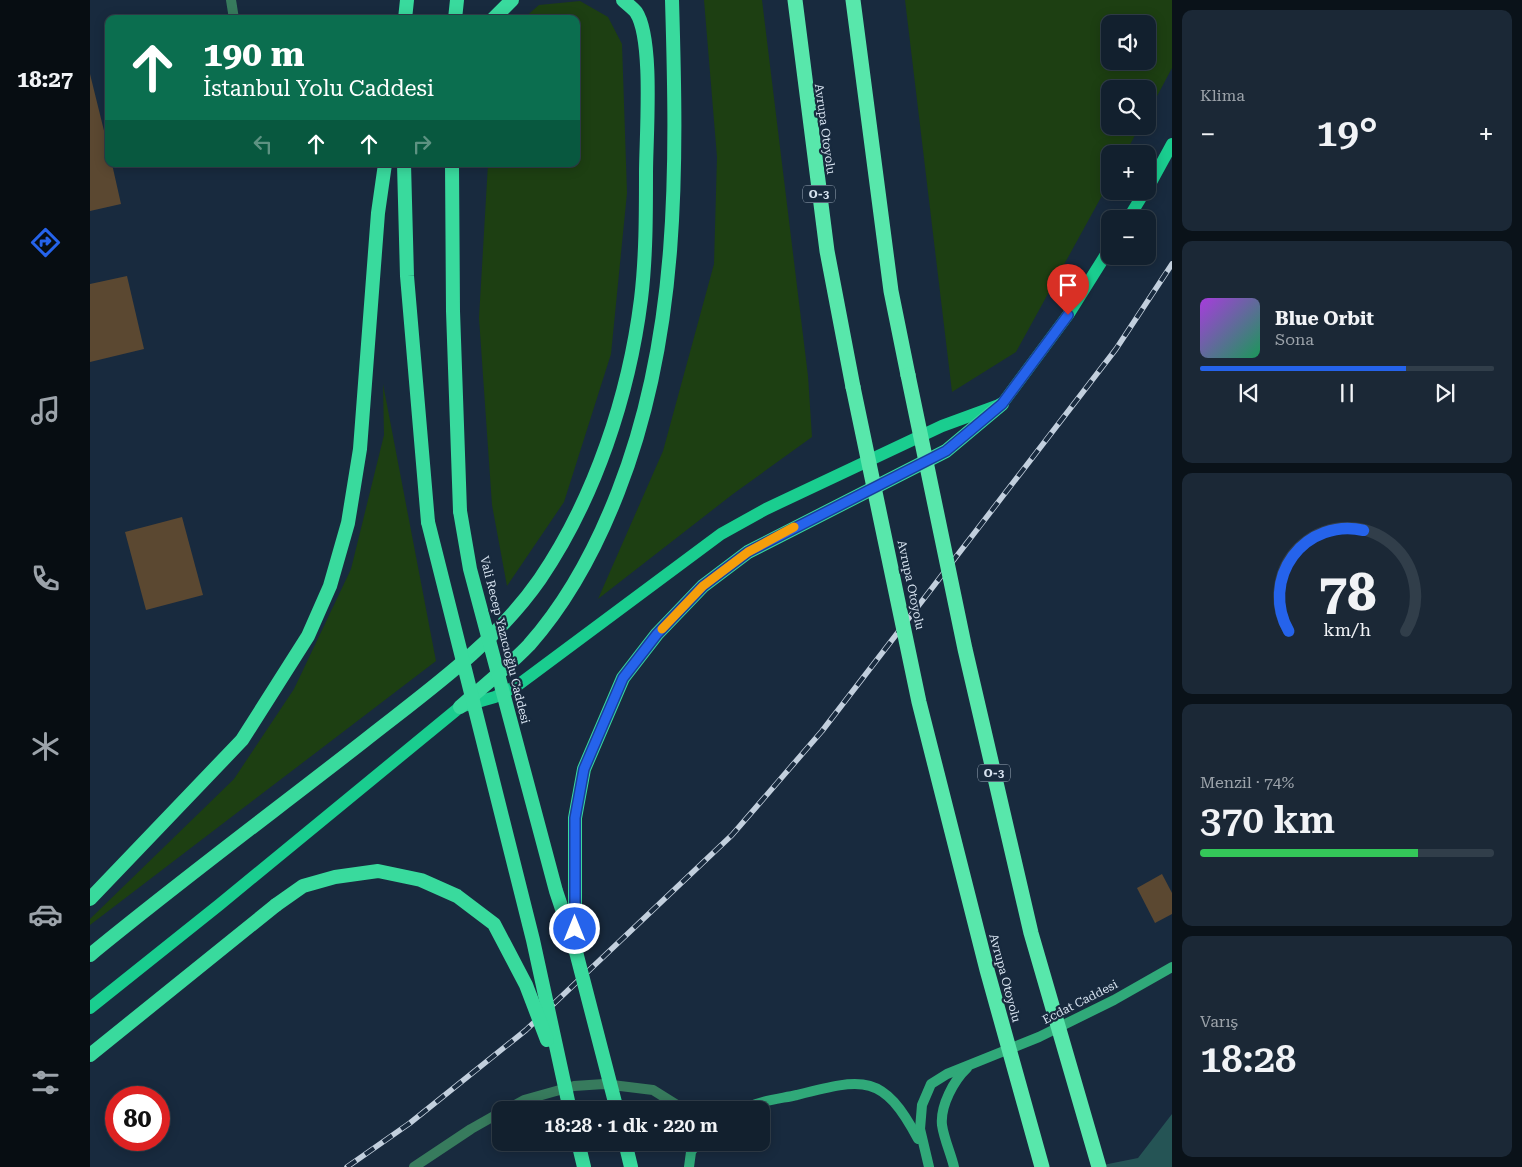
<!DOCTYPE html>
<html lang="tr">
<meta charset="utf-8">
<style>
body{margin:0;font-family:"Roboto Serif",serif;background:#1b2836;color:#f1f3f6;height:100vh;display:flex;flex-direction:column;font-size:19px;white-space:nowrap}
*{box-sizing:border-box;margin:0}
p{font-size:16px;color:#9ca3aa}
.icon{flex:none;width:28px;height:28px;fill:none;stroke:currentColor;stroke-width:2;stroke-linecap:round;stroke-linejoin:round}
.map{position:relative;flex:1;overflow:hidden}
.sheet{display:flex;flex-direction:column;gap:10px;padding:10px;background:#0a1219;width:350px}
.sheet>*{flex:none}
.guide{position:absolute;left:15px;top:15px;width:475px;height:152px;border-radius:10px;box-shadow:0 2px 12px #0003,0 0 0 1px #313e4a;background:#0b6e4f;color:#fff;overflow:hidden}
.buttons{position:absolute;left:1011px;top:15px;display:grid;gap:10px}
.buttons a{display:grid;place-items:center;width:55px;height:55px;border-radius:10px;background:#12202e;box-shadow:0 2px 12px #0003,0 0 0 1px #313e4a;font-size:25px}
.speed{position:absolute;left:15px;top:1086px;display:flex;gap:10px;font-size:25px;font-weight:700;text-align:center}
.speed>*{display:grid;place-content:center;width:65px;height:65px;border-radius:50%;background:#12202e;box-shadow:0 2px 12px #0003,0 0 0 1px #313e4a;line-height:1}
.speed .limit{border:8px solid #d22;background:#fff;color:#111}
.pin{position:absolute;display:grid;place-items:center;width:42px;height:42px;color:#fff;margin:-51px -21px;border-radius:50% 50% 50% 0;rotate:-45deg;box-shadow:0 0 5px #0007}
.pin .icon{rotate:45deg}
.me{position:absolute;width:55px;margin:-28px;rotate:0deg;stroke-linejoin:round;filter:drop-shadow(0 0 4px #0008)}
.turn{display:flex;align-items:center;gap:18px;height:105px;padding:0 15px;font-size:22px}
.turn .icon{width:65px;height:65px;stroke-width:2.5}
.turn b{display:block;font-size:35px;line-height:42px}
.lanes{display:flex;align-items:center;height:48px;padding:0 15px;background:#0003;justify-content:center;gap:25px;direction:ltr}
.lanes .off{opacity:.35}
.big{font-size:38px;font-weight:600;line-height:1.1}
.sheet .widget{flex:1;display:flex;flex-direction:column;justify-content:center;gap:8px;min-width:0;padding:0 18px;border-radius:10px;background:#1b2836}
.sheet .dial{align-items:center;gap:0}
.dial svg{height:130px;overflow:visible;fill:none;stroke:#313e4a;stroke-width:7;stroke-linecap:round;text-anchor:middle}
.dial text{fill:#f1f3f6;stroke:none}
.song{display:flex;align-items:center;gap:15px}
.cover{width:60px;height:60px;border-radius:8px;background:linear-gradient(135deg,hsl(280 70% 55%),hsl(150 70% 35%))}
.played{height:5px;border-radius:2px;background:linear-gradient(90deg,#2563eb 70%,#313e4a 70%)}
.keys{display:flex;justify-content:space-around;direction:ltr}
.heat{display:flex;justify-content:space-between;align-items:center;font-size:28px;direction:ltr}
.charge{height:8px;border-radius:4px;background:linear-gradient(90deg,#34c759 74%,#313e4a 0)}
.trip{position:absolute;left:402px;top:1101px;width:278px;height:50px;border-radius:10px;background:#12202e;box-shadow:0 2px 12px #0003,0 0 0 1px #313e4a;font-weight:600;line-height:50px;text-align:center}
main{display:flex;flex:1;min-height:0}
.menu{display:flex;flex-direction:column;width:90px;justify-content:space-around;align-items:center;background:#070d12;color:#9ca3aa}
.menu .icon{width:35px;height:35px}
.menu .active{color:#2563eb}
.menu b{font-size:22px;color:#f1f3f6}
.map>svg:first-child{display:block}
.green{fill:#1d3f12;fill-rule:evenodd}
.water{fill:#255455}
.building{fill:#5b4831}
.lines{fill:none;stroke-linecap:round;stroke-linejoin:round}
.minor{stroke:#377b5d;stroke-width:10}
.secondary{stroke:#30a979;stroke-width:10}
.primary{stroke:#1acd8f;stroke-width:12}
.trunk{stroke:#39da9d;stroke-width:14}
.motorway{stroke:#58e7ab;stroke-width:15}
.rail-casing{stroke:#c2cfdd;stroke-width:5.5}
.rail{stroke:#182a3e;stroke-width:4;stroke-dasharray:11;stroke-linecap:butt}
.trunk-bridge{stroke:#39da9d;stroke-width:14}
.motorway-bridge{stroke:#58e7ab;stroke-width:15}
.route-casing{stroke:#184099;stroke-width:12}
.route{stroke:#2563eb;stroke-width:9}
.slow{stroke:#f59e0b;stroke-width:9}
.labels{text-anchor:middle;stroke-width:4.5;stroke-linejoin:round;paint-order:stroke}
.shield{fill:#182a3e;stroke:#9dabba;stroke-width:1}
.shield-label{font-size:11px;font-weight:bold;fill:#d6e2ef}
.street-label{font-size:12px;fill:#d6e2ef;stroke:#182a3e}
</style>
<main>
<nav class="menu">
<b>18:27</b>
<svg class="icon active" aria-label="directions" viewBox="0 0 24 24"><path d="M12 3l9 9-9 9-9-9zM9 14v-3h6M13 9l2 2-2 2"/></svg>
<svg class="icon" aria-label="music" viewBox="0 0 24 24"><path d="M9 18V5l10-2v13"/><circle cx="6" cy="18" r="3"/><circle cx="16" cy="16" r="3"/></svg>
<svg class="icon" aria-label="phone" viewBox="0 0 24 24"><path d="M5 4h4l2 5-3 2q2 4 5 5l2-3 5 2v4C11 20 4 13 5 4z"/></svg>
<svg class="icon" aria-label="climate" viewBox="0 0 24 24"><path d="M12 3v18M4 7l16 10M4 17L20 7"/></svg>
<svg class="icon" aria-label="car" viewBox="0 0 24 24"><path d="M5 17H2v-5l4-1 3-4h7l3 4 3 1v5h-3M9 17h6M6 11h13"/><circle cx="7" cy="17" r="2"/><circle cx="17" cy="17" r="2"/></svg>
<svg class="icon" aria-label="filters" viewBox="0 0 24 24"><path d="M4 7h16M4 17h16"/><circle cx="9" cy="7" r="2"/><circle cx="15" cy="17" r="2"/></svg>
</nav>
<div class="map">
<svg width="1082" height="1167" viewBox="0 0 1082 1167">
<rect width="100%" height="100%" fill="#182a3e"/>
<!-- green -->
<g class="green">
<path d="M614,0H672L718,376L722,437L643,494L508,599L573,451L624,264L627,157Z"/>
<path d="M815,0H1082V68L1058,113V89H1020V126H1050L1035,154H1020V181L926,352L862,392ZM1020,24H1058V61H1020Z"/>
<path d="M490,1L518,17L532,44L537,193L521,354L474,502L417,586L402,505L389,318L398,164H486V19H433L449,5Z"/>
<path d="M293,384L346,661L0,925V919L144,779L204,689L261,569L294,435Z"/>
</g>
<!-- water -->
<path class="water" d="M1082,1114V1167H1003L1048,1158Z"/>
<!-- building -->
<g class="building">
<path d="M0,74L19,151V164H22L31,204L0,211Z"/>
<path d="M37,276L54,349L0,362V284Z"/>
<path d="M92,517L113,595L56,610L35,532Z"/>
<path d="M1072,874L1082,893V914L1065,923L1047,888Z"/>
</g>
<g class="lines">
<!-- minor -->
<g class="minor">
<path d="M141,0L144,19"/>
<path d="M416,1110L434,1100L484,1086L514,1084L563,1090L595,1110"/>
<path d="M324,1167L381,1129L411,1112"/>
</g>
<!-- secondary -->
<g class="secondary">
<path d="M652,1110C668,1101 689,1099 707,1095C774,1078 793,1073 828,1139"/>
<path d="M599,1167L601,1152L608,1142"/>
<path d="M839,1167L830,1129L832,1105L841,1084L857,1074L949,1037L1024,1000L1082,967"/>
<path d="M864,1167C861,1154 854,1139 852,1125C850,1106 864,1080 877,1068"/>
</g>
<!-- primary -->
<g class="primary">
<path d="M1058,188L1082,144"/>
<path d="M1038,219L1055,191"/>
<path d="M0,1008L129,905L370,707L405,697L428,685L631,534L676,509L852,426L912,404L978,315L1020,248"/>
</g>
<!-- trunk -->
<g class="trunk">
<path d="M315,19L317,0"/>
<path d="M365,19L367,0"/>
<path d="M403,19L422,0"/>
<path d="M314,164L317,276L338,522"/>
<path d="M362,164L363,311L370,511"/>
<path d="M370,707C392,687 418,667 439,645C478,601 507,546 528,492C590,334 587,167 582,0"/>
<path d="M0,899L152,740L218,636L240,586L258,523L270,449L288,213L295,164"/>
<path d="M485,945V818L494,769L533,678L567,634L613,586L658,552L856,451L912,404"/>
<path d="M0,955C90,881 183,812 274,741C336,692 405,644 450,579C505,498 539,395 551,299C556,258 556,214 556,173C556,137 564,39 546,12C543,8 537,4 533,0"/>
<path d="M0,1055L186,905"/>
<path d="M488,1142L494,1167"/>
<path d="M535,1142L541,1167"/>
</g>
<!-- motorway -->
<g class="motorway">
<path d="M705,0L737,251L763,387"/>
<path d="M763,0L801,291L818,375"/>
</g>
<!-- rail casing -->
<g class="rail-casing">
<path id="rail" d="M257,1167L320,1123L436,1030L642,835L732,731L1026,349L1082,264"/>
</g>
<!-- rail -->
<use href="#rail" class="rail"/>
<!-- trunk-bridge -->
<g class="trunk-bridge">
<path d="M370,511L380,569L466,891L485,948L527,1110"/>
<path d="M338,522L443,940L480,1110"/>
<path d="M186,905L213,886L245,877L288,871L331,880L367,896L404,924L436,985L457,1040"/>
</g>
<!-- motorway-bridge -->
<g class="motorway-bridge">
<path d="M818,375L875,649L941,933L1009,1167"/>
<path d="M763,387L829,702L897,970L952,1167"/>
</g>
</g>
<g class="lines">
<!-- route casing -->
<g class="route-casing">
<path id="route" d="M485,929V818L494,769L533,678L567,634L613,586L658,552L856,451L912,404L978,315"/>
</g>
<!-- route -->
<use href="#route" class="route"/>
<!-- slow -->
<path class="slow" d="M572,629L613,586L658,552L704,527"/>
</g>
<g class="labels">
<!-- shield labels -->
<g class="shield">
<rect x="713" y="185.5" width="32" height="17" rx="4"/>
<rect x="888" y="764.5" width="32" height="17" rx="4"/>
</g>
<g class="shield-label">
<text x="729" y="198">O-3</text>
<text x="904" y="777">O-3</text>
</g>
<!-- street labels -->
<g class="street-label">
<text transform="translate(735 129) rotate(82)" y="4">Avrupa Otoyolu</text>
<text transform="translate(821 585) rotate(78)" y="4">Avrupa Otoyolu</text>
<text transform="translate(415 640) rotate(76)" y="4">Vali Recep Yazıcıoğlu Caddesi</text>
<text transform="translate(915 978) rotate(75)" y="4">Avrupa Otoyolu</text>
<text transform="translate(990 1002) rotate(-27)" y="4">Ecdat Caddesi</text>
</g>
</g>
</svg>
<div class="buttons">
<a><svg class="icon" aria-label="sound" viewBox="0 0 24 24"><path d="M4 9h4l5-4v14l-5-4H4zM17 9q2 3 0 6"/></svg></a>
<a><svg class="icon" aria-label="search" viewBox="0 0 24 24"><circle cx="10" cy="10" r="6"/><path d="M15 15l6 6"/></svg></a>
<a>+</a>
<a>−</a>
</div>
<div class="speed"><div class="limit">80</div></div>
<div class="pin" style="left:978px;top:315px;background:#d93025"><svg class="icon" aria-label="arrive" viewBox="0 0 24 24"><path d="M6 21V4h12l-3 4 3 4H6"/></svg></div>
<svg class="me" style="left:485px;top:929px" viewBox="-20 -20 40 40"><circle r="17" fill="#2563eb" stroke="#fff" stroke-width="3"/><path d="M0-11L8 9 0 5-8 9z" fill="#fff"/></svg>
<div class="trip">18:28 · 1 dk · 220 m</div>
<div class="guide">
<div class="turn"><svg class="icon" aria-label="ahead" viewBox="0 0 24 24"><path d="M12 20V5M6 11l6-6 6 6"/></svg><div><b>190 m</b>İstanbul Yolu Caddesi</div></div>
<div class="lanes"><svg class="icon off" aria-label="left" viewBox="0 0 24 24"><path d="M17 20v-9H6M10 6l-5 5 5 5"/></svg><svg class="icon" aria-label="ahead" viewBox="0 0 24 24"><path d="M12 20V5M6 11l6-6 6 6"/></svg><svg class="icon" aria-label="ahead" viewBox="0 0 24 24"><path d="M12 20V5M6 11l6-6 6 6"/></svg><svg class="icon off" aria-label="right" viewBox="0 0 24 24"><path d="M7 20v-9h11M14 6l5 5-5 5"/></svg></div>
</div>
</div>
<section class="sheet">
<div class="widget"><p>Klima</p>
<div class="heat"><a>−</a><b class="big">19°</b><a>+</a></div>
</div>
<div class="widget">
<div class="song"><i class="cover"></i><div><b>Blue Orbit</b><p>Sona</p></div></div>
<div class="played"></div>
<div class="keys"><svg class="icon" aria-label="previous" viewBox="0 0 24 24"><path d="M18 5L8 12l10 7zM5 5v14"/></svg><svg class="icon" aria-label="pause" viewBox="0 0 24 24"><path d="M8 5v14M16 5v14"/></svg><svg class="icon" aria-label="next" viewBox="0 0 24 24"><path d="M6 5l10 7-10 7zM19 5v14"/></svg></div>
</div>
<div class="widget dial"><svg viewBox="0 0 100 80">
<path d="M14 69A42 42 0 1 1 86 69"/>
<path d="M14 69A42 42 0 0 1 60 7" stroke="#2563eb"/>
<text x="50" y="56" font-size="32" font-weight="700">78</text>
<text x="50" y="72" font-size="11">km/h</text>
</svg></div>
<div class="widget"><p>Menzil · 74%</p><b class="big">370 km</b><div class="charge"></div></div>
<div class="widget"><p>Varış</p><b class="big">18:28</b></div>
</section>
</main>
